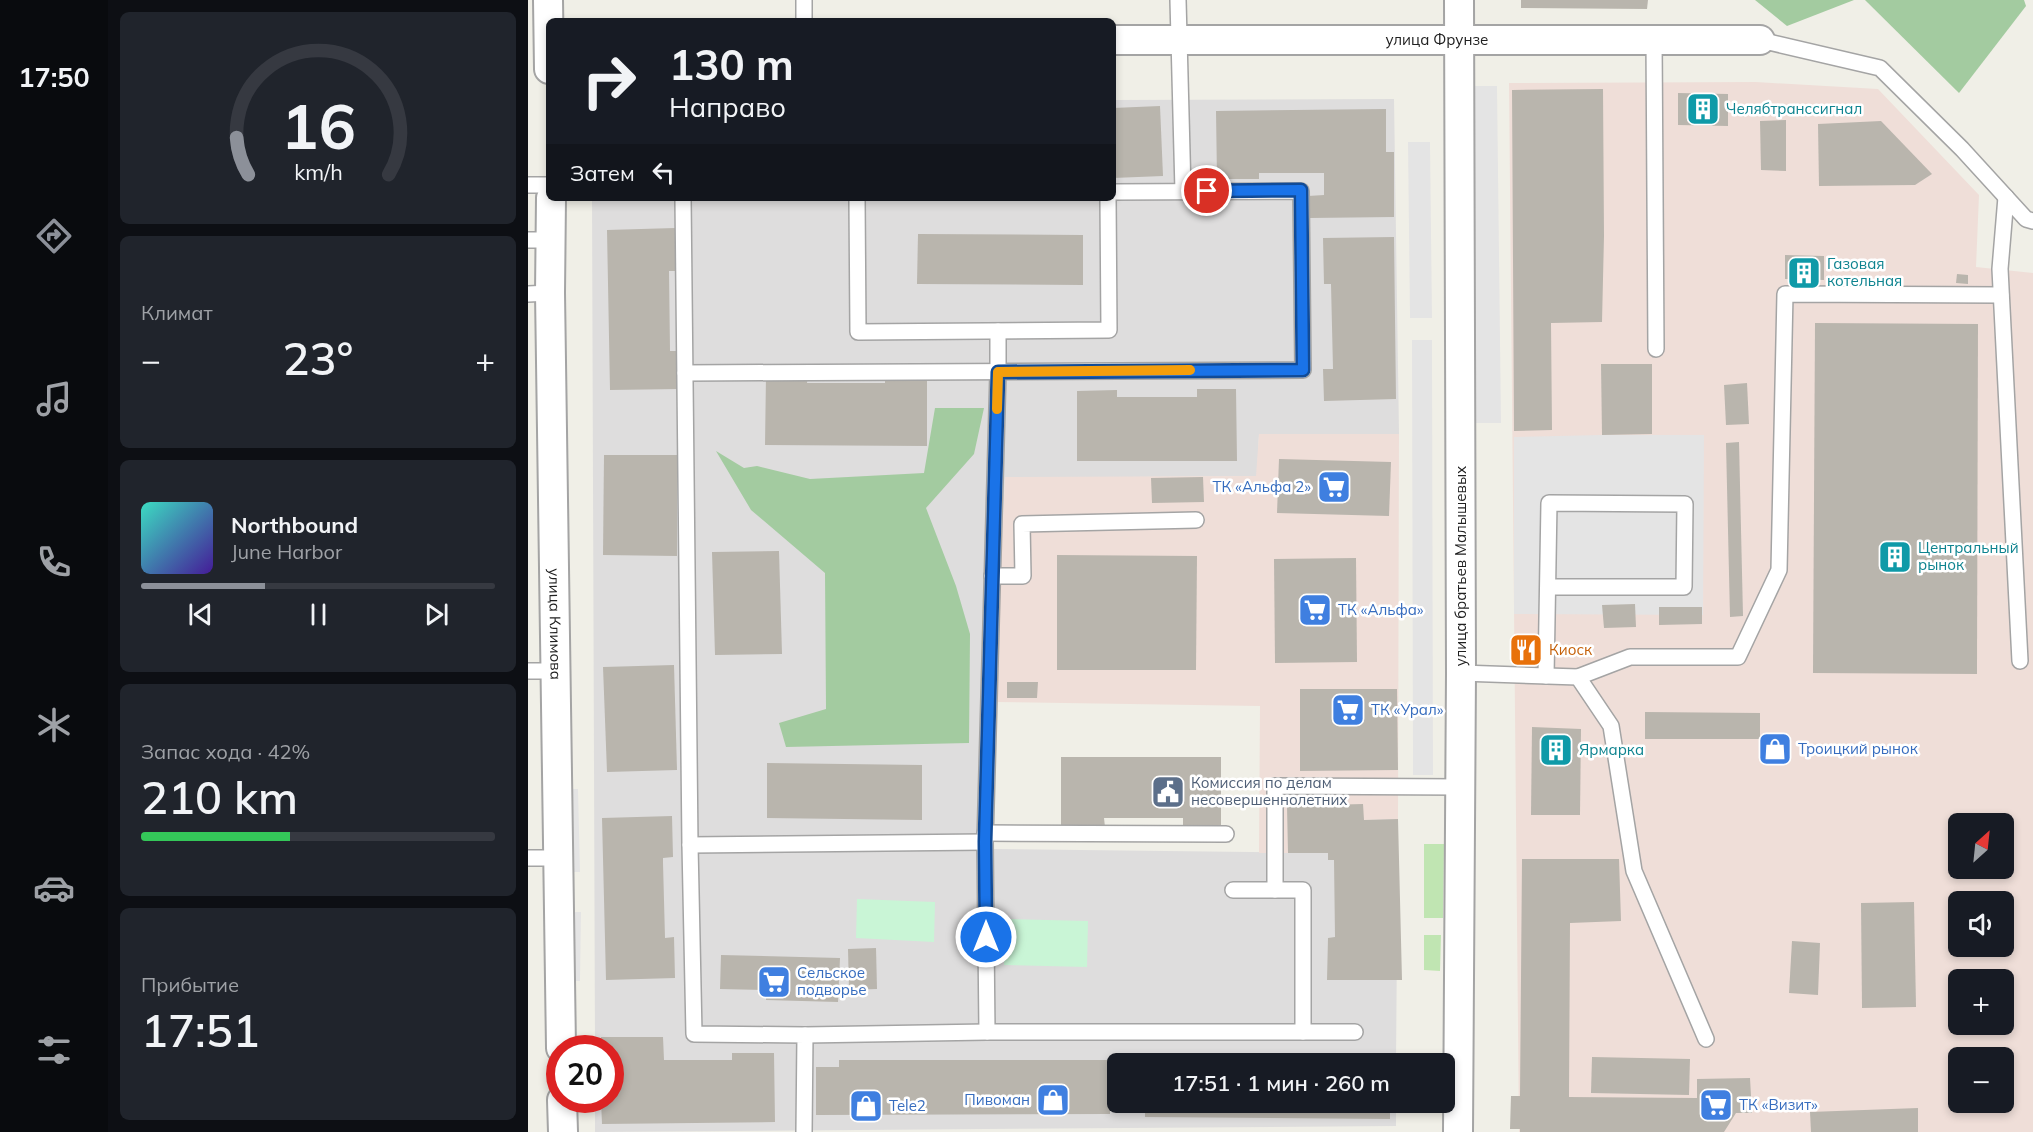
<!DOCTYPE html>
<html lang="ru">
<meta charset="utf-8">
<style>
body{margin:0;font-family:Mulish,sans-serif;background:#20242c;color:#f1f3f6;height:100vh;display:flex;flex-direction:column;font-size:22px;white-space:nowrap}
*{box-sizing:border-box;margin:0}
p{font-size:20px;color:#9ea1a6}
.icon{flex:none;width:33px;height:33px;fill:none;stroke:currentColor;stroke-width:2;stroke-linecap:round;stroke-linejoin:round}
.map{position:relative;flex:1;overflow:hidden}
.side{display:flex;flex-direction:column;gap:12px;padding:12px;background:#0d0f14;width:420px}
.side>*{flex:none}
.guide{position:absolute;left:18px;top:18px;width:570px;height:183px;border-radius:9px;box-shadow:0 3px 9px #0003;background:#171b24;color:#f1f3f6;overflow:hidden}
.needle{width:39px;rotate:27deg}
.fabs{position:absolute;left:1420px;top:813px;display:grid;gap:12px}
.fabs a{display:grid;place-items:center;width:66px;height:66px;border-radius:9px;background:#171b24;box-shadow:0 3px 9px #0003;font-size:30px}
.speed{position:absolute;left:18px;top:1035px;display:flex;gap:12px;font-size:30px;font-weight:700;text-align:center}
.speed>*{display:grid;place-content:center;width:78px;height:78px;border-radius:50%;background:#171b24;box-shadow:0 3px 9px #0003;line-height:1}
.speed .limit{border:9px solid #d22;background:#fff;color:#111}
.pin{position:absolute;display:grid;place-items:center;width:51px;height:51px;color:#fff;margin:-26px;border:3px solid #fff;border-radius:50%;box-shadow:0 2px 6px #0007}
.me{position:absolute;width:66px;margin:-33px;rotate:0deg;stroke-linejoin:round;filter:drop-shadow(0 0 4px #0008)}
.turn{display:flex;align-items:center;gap:21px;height:126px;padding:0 24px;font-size:27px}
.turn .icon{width:78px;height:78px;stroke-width:2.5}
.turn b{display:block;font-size:42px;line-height:51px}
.then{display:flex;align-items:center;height:57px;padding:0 24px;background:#0003;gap:12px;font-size:22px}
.big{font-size:45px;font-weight:600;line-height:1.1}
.side .widget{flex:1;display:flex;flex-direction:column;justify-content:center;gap:9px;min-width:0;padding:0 21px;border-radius:9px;background:#20242c}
.side .dial{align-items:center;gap:0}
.dial svg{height:156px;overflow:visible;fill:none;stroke:#363941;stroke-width:7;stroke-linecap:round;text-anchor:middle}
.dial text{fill:#f1f3f6;stroke:none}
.song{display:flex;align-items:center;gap:18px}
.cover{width:72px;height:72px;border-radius:9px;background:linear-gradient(135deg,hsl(170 70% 55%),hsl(260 70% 35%))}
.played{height:6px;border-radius:3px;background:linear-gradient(90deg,#8c9099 35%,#363941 35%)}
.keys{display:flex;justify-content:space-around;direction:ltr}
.heat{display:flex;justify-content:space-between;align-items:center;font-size:33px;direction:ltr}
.charge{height:9px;border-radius:4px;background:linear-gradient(90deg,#34c759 42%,#363941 0)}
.trip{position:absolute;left:579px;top:1053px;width:348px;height:60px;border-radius:9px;background:#171b24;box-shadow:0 3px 9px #0003;font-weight:600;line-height:60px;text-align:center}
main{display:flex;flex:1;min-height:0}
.tab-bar{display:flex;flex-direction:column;width:108px;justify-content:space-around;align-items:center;background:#090b0e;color:#9ea1a6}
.tab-bar .icon{width:42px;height:42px}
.tab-bar .current{color:#8c9099}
.tab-bar b{font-size:27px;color:#f1f3f6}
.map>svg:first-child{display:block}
.residential{fill:#dedddd}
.commercial{fill:#efded8;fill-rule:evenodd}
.grass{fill:#c0e5b2}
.forest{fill:#a3cba0}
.park{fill:#c9f5d6}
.parking{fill:#e4e4e4}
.building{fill:#b9b5ad}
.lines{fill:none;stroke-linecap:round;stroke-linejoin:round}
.service-casing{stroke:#a4a4a4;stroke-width:18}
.minor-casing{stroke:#a4a4a4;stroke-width:32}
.service{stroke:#fff;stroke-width:15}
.minor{stroke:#fff;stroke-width:28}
.route-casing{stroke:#114b97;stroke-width:15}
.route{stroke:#1a73e8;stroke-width:10}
.slow{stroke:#f59e0b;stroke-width:10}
.labels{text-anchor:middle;stroke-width:5;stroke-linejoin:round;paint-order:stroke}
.street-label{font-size:15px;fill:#202020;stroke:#fff}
.culture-label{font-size:15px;fill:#0d838f;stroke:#fff;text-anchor:start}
.shop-label{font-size:15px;fill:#366cbe;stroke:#fff;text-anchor:start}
.food-label{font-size:15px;fill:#c56008;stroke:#fff;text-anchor:start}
.service-label{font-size:15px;fill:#4e5e75;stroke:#fff;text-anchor:start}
</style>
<main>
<nav class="tab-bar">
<b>17:50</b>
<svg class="icon current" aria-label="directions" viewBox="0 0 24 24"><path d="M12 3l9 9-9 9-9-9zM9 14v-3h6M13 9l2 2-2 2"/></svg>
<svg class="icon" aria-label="music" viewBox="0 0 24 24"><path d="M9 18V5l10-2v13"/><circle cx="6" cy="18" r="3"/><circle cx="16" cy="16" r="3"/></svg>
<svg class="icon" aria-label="phone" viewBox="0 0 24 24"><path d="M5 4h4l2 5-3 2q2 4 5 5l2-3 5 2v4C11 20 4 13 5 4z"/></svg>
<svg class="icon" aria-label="climate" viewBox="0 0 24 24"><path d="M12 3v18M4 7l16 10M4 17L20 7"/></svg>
<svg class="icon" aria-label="car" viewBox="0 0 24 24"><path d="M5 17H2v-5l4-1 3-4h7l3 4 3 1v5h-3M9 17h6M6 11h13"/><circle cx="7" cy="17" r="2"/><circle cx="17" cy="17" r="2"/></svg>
<svg class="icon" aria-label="filters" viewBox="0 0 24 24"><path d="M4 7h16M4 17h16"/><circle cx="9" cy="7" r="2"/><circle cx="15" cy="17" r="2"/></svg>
</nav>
<section class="side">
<div class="widget dial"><svg viewBox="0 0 100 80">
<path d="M14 69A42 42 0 1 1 86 69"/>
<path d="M14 69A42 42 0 0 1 8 50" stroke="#8c9099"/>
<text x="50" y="56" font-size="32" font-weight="700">16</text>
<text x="50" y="72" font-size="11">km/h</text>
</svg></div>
<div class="widget"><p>Климат</p>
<div class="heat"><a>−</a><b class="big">23°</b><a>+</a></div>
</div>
<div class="widget">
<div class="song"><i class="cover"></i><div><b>Northbound</b><p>June Harbor</p></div></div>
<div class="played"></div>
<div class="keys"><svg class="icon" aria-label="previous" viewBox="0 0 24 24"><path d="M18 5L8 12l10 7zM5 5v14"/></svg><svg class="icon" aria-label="pause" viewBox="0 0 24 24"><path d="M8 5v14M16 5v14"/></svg><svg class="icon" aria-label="next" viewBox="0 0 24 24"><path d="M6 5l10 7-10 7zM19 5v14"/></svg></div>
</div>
<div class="widget"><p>Запас хода · 42%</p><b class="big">210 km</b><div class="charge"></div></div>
<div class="widget"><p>Прибытие</p><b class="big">17:51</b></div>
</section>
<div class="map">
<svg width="1505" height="1132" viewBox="0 0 1505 1132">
<rect width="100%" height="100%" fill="#f0efe7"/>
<!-- residential -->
<path class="residential" d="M866,99L871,434H731L729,476L477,478L467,702L465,849L799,853L800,821L870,819L868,1063L590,1064V1102L868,1103V1126L67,1132V1100H82V1048H67L64,198H585V100Z"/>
<!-- commercial -->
<g class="commercial">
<path d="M1228,82L1350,89L1451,195L1448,267L1505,273V1132H991L981,83ZM1431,824H1476V868H1431ZM1431,902H1476V946H1431ZM1431,980H1476V1024H1431ZM1431,1058H1476V1102H1431Z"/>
<path d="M731,434H871L870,819L800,821V853H731L732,706L467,702L477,477L728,476Z"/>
</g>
<!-- grass -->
<g class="grass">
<path d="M896,844H916L915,918H896Z"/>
<path d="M896,935H913L912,971L896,970Z"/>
</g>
<!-- forest -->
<g class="forest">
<path d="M1227,0H1326L1259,26Z"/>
<path d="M1337,0H1496L1498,6L1431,93Z"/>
<path d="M407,408H456L446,454L398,508L428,586L442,634L441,743L258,747L251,723L298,709L297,573L223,510L188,451L216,468L229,466L282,479L396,473Z"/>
</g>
<!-- park -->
<g class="park">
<path d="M329,899L407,902L406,942L328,938Z"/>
<path d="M478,919L560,921L559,967L476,965Z"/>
</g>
<!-- parking -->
<g class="parking">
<path d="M943,86H969L973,423H946Z"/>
<path d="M880,142H902L904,318H882Z"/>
<path d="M884,340H904L905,775H885Z"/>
<path d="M1074,435H1176L1175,615L986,614V437Z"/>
<path d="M32,789H50L52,872H33Z"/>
<path d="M36,912H53L52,981H35Z"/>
</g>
<!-- building -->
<g class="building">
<path d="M993,0H1120L1119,9L993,8Z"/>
<path d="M1075,89L1076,236L1074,322L1023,323L1024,430L986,431L984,90Z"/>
<path d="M1150,93L1200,94V126L1150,125Z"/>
<path d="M632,106L635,176L585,178V108Z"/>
<path d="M858,109V152H866V217L782,218L780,196L796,195V173H731V179H689L688,111Z"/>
<path d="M1258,120V171L1233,170L1232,121Z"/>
<path d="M1353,121L1404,174L1387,185L1291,186L1290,124Z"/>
<path d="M147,228L148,271H141L142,351H150L151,389L82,390L79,230Z"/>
<path d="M390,234L555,235V285L389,284Z"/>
<path d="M866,237L868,399L796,401L795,369H805L803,284H796L795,238Z"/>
<path d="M1257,255L1296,256V280L1257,279Z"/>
<path d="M1429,274L1440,275V284L1428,283Z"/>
<path d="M1287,323L1450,324L1449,674L1285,673Z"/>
<path d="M1073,364H1124V434L1074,435Z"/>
<path d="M238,375H280L279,383H357V376L399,377V446L237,445Z"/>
<path d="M1219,383L1221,424L1198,425L1196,385Z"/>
<path d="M669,389H708L709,461H549V391L589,390V397H669Z"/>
<path d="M1211,442L1215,616L1202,617L1198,443Z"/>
<path d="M76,455H149V556L75,555Z"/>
<path d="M751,459L863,462L861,516L749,513Z"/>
<path d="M675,477L676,502L624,503L623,478Z"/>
<path d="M251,551L254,654L187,655L184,552Z"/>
<path d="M529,555L669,556L668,670H529Z"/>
<path d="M828,558L829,662L747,663L746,559Z"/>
<path d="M1107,604L1108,627L1076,628L1074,605Z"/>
<path d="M1131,607H1174V624L1131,625Z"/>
<rect x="989" y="641" width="13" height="12"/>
<path d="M146,665L149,770L79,772L75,667Z"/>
<path d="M479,682H510L509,698H479Z"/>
<path d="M772,689H869L870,770L772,771Z"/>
<path d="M1117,712L1232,713V739H1117Z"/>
<path d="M1004,727L1053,729L1052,815H1003Z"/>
<path d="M533,757H693V825H655V818H576L577,827H533Z"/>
<path d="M239,763L394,765V820L239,818Z"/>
<path d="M835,804L836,820L870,819L874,980H799L800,938L807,937L806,860H800V853H760L759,806Z"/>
<path d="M144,816L145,857L135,858V863L137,938L146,937L147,978L78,980L74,818Z"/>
<path d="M994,859H1091L1093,921L1042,923L1041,1097L1169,1098V1079L1222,1078L1224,1113H1208L1196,1132H992V1129H982L983,1096H992Z"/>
<path d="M1386,902L1388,1007L1334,1008L1333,903Z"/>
<path d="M1264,941L1292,943L1290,995L1261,993Z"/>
<path d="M348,948L349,989L321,990L320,949Z"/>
<path d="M193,955L312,958L310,1002L238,1000V990L192,989Z"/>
<path d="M73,1037H135L136,1060H204V1053H246L247,1122L74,1124L73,1100H82V1048H73Z"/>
<path d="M1064,1057L1162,1059L1161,1095L1063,1093Z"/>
<path d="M311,1060H582V1114L288,1115V1067H311Z"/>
<path d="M617,1060L783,1061V1064H617Z"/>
<path d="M617,1102H862V1119L617,1117Z"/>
<path d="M1390,1108V1132H1283L1282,1112Z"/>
</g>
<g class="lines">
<!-- service casing -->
<g class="service-casing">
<g id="service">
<path d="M276,0V21"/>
<path d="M650,0L655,191"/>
<path d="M1126,39L1128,349"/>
<path d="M1232,40L1352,68L1434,149L1498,219L1505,221"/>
<path d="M0,185H21"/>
<path d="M1478,197L1472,269L1492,661"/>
<path d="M155,198L162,845L166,1034L277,1035L276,1132"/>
<path d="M329,198L330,332L581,330L580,198"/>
<path d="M0,240H23"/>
<path d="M0,294L22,293"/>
<path d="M157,373L775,370L773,191L585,192"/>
<path d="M464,576H495L494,524L668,520"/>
<path d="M0,671H28"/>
<path d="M933,673L1050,677L1102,657H1210L1251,570L1257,294L1473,295"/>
<path d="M1018,676L1021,503L1157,504L1156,587H1020"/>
<path d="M1050,677L1083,726L1106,871L1178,1039"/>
<path d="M457,833L698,834"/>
<path d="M162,845L457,842"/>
<path d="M0,858H31"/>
<path d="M705,890H775V1032"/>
<path d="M747,890V786L932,787"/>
<path d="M459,1032L457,842L470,372V331"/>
<path d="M277,1035L459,1032H827"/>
</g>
</g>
<!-- minor casing -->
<g class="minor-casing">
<g id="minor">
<path d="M20,0L21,69"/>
<path id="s1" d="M585,40H1232"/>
<path id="s2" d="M23,198L22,293L33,1048"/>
<path d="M34,1100L35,1132"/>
<path d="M930,1132L933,673L931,0"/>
</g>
</g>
<!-- service -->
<use href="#service" class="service"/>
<!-- minor -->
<use href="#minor" class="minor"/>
</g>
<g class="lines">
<!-- route casing -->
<g class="route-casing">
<path id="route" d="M458,937L457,842L470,372L775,370L773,190L679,191"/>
</g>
<!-- route -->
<use href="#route" class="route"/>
<!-- slow -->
<path class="slow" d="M469,409L470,372L662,370"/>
</g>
<!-- icons -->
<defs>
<g id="building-square" transform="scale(1.725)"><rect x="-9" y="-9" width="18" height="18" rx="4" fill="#0f9aa8" stroke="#fff"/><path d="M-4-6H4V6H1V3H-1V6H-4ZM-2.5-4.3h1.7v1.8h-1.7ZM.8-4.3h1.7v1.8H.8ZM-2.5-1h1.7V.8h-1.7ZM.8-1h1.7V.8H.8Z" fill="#fff"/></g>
<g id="supermarket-square" transform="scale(1.725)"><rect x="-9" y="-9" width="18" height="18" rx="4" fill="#3f7fe0" stroke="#fff"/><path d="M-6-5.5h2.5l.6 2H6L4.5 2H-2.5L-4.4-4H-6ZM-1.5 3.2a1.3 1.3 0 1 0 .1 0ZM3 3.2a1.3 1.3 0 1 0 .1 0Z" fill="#fff"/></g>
<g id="restaurant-square" transform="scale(1.725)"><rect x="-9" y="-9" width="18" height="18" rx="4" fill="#e8710a" stroke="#fff"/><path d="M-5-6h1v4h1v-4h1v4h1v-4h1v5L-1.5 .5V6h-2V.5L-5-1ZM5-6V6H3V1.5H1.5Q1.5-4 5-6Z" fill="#fff"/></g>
<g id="shop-square" transform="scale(1.725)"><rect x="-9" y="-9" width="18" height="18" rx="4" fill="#3f7fe0" stroke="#fff"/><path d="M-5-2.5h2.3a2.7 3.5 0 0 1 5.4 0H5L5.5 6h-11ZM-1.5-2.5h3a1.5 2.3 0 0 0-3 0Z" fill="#fff"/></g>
<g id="civic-square" transform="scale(1.725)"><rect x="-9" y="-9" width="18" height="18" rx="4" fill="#5c6f8a" stroke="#fff"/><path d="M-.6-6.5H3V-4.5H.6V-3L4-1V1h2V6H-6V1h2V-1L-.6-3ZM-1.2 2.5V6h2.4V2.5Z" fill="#fff"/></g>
</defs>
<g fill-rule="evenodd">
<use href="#building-square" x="1175" y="109"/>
<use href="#building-square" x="1276" y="273"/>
<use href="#supermarket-square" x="806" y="487"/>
<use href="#building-square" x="1367" y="557"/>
<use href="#supermarket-square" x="787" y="610"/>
<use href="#restaurant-square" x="998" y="650"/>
<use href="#supermarket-square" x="820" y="710"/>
<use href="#shop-square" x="1247" y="749"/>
<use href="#building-square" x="1028" y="750"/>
<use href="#civic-square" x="640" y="792"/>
<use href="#supermarket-square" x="246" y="982"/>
<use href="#shop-square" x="525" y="1100"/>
<use href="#supermarket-square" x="1188" y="1105"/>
<use href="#shop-square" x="338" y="1106"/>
</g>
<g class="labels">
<!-- street labels -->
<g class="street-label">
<text dy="5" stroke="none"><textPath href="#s1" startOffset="324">улица Фрунзе</textPath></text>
<text transform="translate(933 566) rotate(-90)" y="5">улица братьев Малышевых</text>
<text dy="5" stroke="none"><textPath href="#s2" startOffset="426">улица Климова</textPath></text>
</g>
<!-- culture labels -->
<g class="culture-label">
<text x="1198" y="114">Челябтранссигнал</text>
<text x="1299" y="269">Газовая<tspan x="1299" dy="17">котельная</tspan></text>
<text x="1390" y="553">Центральный<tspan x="1390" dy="17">рынок</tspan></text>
<text x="1051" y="755">Ярмарка</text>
</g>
<!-- shop labels -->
<g class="shop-label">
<text x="783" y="492" text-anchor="end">ТК «Альфа 2»</text>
<text x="810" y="615">ТК «Альфа»</text>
<text x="843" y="715">ТК «Урал»</text>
<text x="1270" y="754">Троицкий рынок</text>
<text x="269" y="978">Сельское<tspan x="269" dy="17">подворье</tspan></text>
<text x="502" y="1105" text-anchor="end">Пивоман</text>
<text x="1211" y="1110">ТК «Визит»</text>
<text x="361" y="1111">Tele2</text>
</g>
<!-- food labels -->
<g class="food-label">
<text x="1021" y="655">Киоск</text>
</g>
<!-- service labels -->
<g class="service-label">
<text x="663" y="788">Комиссия по делам<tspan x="663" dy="17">несовершеннолетних</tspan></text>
</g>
</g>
</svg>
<div class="fabs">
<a><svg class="needle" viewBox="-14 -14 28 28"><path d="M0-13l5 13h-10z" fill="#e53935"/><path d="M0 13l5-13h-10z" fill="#9ea1a6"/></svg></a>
<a><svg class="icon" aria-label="sound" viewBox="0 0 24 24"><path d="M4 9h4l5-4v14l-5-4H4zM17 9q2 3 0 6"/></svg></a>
<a>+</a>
<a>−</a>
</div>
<div class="speed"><div class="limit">20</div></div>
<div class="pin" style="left:679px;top:191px;background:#d93025"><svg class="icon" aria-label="arrive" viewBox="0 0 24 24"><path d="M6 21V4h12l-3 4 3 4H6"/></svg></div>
<svg class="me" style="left:458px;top:937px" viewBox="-20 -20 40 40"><circle r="17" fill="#1a73e8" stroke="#fff" stroke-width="3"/><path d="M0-11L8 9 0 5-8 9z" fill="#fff"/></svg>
<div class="trip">17:51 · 1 мин · 260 m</div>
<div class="guide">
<div class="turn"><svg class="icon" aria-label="right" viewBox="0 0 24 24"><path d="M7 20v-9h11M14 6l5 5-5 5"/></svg><div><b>130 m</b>Направо</div></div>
<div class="then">Затем<svg class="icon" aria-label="left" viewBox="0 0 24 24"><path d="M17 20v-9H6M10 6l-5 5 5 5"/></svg></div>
</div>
</div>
</main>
